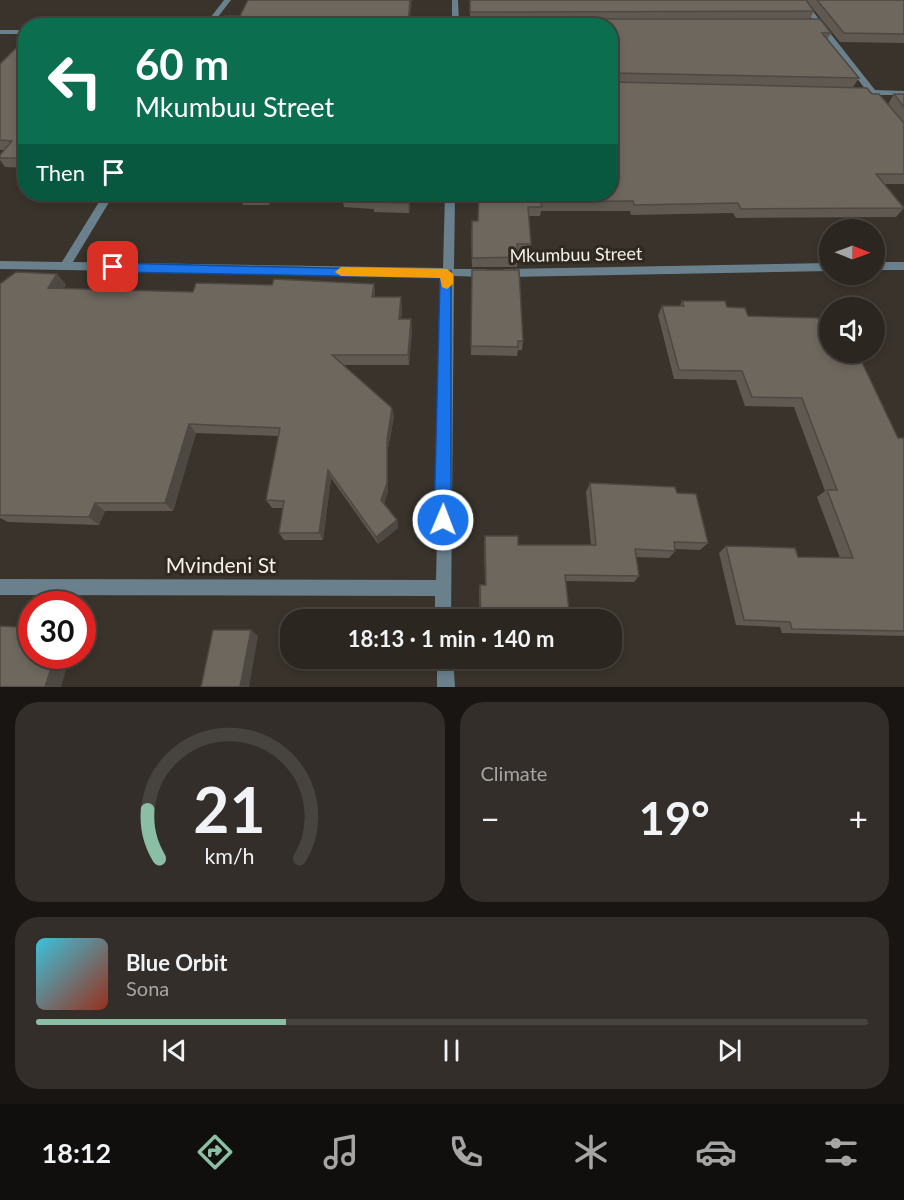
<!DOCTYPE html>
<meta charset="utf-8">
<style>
body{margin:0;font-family:Lato,sans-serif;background:#332e29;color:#f1f3f6;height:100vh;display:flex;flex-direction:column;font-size:22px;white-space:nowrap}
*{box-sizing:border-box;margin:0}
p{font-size:20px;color:#a6a5a5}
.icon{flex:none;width:33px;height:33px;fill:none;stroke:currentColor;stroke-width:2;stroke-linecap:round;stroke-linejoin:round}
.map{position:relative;height:687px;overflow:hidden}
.drawer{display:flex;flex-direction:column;gap:15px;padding:15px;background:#181512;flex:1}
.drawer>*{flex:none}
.guide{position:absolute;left:18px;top:18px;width:600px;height:183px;border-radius:24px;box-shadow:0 3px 9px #0003,0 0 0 2px #47433e;background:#0b6e4f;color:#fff;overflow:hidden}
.needle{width:39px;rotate:91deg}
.buttons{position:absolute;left:819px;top:219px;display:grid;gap:12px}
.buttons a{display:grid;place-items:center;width:66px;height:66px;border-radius:50%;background:#2b2620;box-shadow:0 3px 9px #0003,0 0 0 2px #47433e;font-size:30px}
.speed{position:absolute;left:18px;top:591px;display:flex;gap:12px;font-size:30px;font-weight:700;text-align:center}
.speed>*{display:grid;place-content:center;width:78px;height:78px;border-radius:50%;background:#2b2620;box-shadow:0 3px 9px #0003,0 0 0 2px #47433e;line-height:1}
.speed .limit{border:9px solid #d22;background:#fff;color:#111}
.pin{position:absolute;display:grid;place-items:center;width:51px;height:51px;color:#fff;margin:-26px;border-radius:12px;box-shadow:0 3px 9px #0006}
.me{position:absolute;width:66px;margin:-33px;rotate:1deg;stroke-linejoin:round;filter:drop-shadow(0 0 4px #0008)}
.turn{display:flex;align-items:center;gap:21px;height:126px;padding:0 18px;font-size:27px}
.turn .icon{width:78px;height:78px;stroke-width:2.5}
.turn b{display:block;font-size:42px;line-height:51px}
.then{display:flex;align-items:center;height:57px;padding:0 18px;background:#0003;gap:12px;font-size:22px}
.big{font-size:45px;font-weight:700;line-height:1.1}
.drawer .tile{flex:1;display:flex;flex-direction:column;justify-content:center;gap:9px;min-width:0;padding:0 21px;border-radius:24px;background:#332e29}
.drawer .dial{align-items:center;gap:0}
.dial svg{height:156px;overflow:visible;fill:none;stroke:#47433e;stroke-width:7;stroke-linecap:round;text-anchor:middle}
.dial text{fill:#f1f3f6;stroke:none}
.song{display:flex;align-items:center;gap:18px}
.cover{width:72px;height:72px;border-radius:9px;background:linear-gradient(135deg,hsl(190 70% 55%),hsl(10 70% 35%))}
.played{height:6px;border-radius:3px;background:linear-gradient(90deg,#8abfa5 30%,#47433e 30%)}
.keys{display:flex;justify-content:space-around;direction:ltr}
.heat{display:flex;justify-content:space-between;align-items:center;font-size:33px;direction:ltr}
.drawer .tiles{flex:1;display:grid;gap:15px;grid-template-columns:1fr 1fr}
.tile:last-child{grid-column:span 2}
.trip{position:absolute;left:280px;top:609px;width:342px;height:60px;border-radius:24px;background:#2b2620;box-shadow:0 3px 9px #0003,0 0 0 2px #47433e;font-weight:700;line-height:60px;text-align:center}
.dock{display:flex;height:96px;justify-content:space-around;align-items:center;background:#110f0d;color:#a6a5a5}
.dock .icon{width:42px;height:42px}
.dock .active{color:#8abfa5}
.dock b{font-size:27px;color:#f1f3f6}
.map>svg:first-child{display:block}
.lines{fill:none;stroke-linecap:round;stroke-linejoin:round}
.minor{fill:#6a818d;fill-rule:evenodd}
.wall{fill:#5f5951}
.shaded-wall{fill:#4d4842}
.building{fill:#6e675e;stroke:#4d4842;stroke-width:1.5}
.route{fill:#1a73e8;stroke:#114b97;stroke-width:1.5}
.slow{fill:#f59e0b}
.labels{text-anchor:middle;stroke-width:6;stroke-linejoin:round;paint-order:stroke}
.street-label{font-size:18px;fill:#f4f0ea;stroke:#2f2921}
.near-street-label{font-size:21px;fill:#f4f0ea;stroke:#2f2921}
</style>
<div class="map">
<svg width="904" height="687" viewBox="0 0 904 687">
<rect width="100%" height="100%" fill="#39332b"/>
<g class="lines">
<!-- minor -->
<g class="minor">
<path d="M224,0H231L211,26H204Z"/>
<path d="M452,0H458L459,23H485L489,25L452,26Z"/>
<path d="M798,0H804L875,90L904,91V95H878V98H875L870,95L852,94V90H866Z"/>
<rect x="0" y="30" width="26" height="4"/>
<path d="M104,194H114L73,262L443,268L445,194H455L454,269H486L491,273L486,277L454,276L451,620H435V596L0,595V579L436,580L443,276L0,269V261L62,262Z"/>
<rect x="874" y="262" width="30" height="8"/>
<path d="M830,263V271L504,277L499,273L504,269Z"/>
<path d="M437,658H453L455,687H437Z"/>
</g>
</g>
<!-- wall -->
<g class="wall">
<path d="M470,0H904V43L840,42L806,0L814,11L810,19L831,33L827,40L859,78L853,87L872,94L888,104L894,94H904V184H884L904,208L896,217L736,218L733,213L631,215L630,211H541L540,216H529L531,244L530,254H518L517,267H472L471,231L478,221V194H610L470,21Z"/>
<path d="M26,38V168L5,167L0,160V155L4,150H0V64Z"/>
<path d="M240,194H272L269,205H243L240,195Z"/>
<path d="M336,194H411L409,213L374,212V209L344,207L342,199H337Z"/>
<path d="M472,270L523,341L522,350H518L517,356L471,355Z"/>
<path d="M57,274L66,285L63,289L193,292L272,285L374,284L375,297L402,308L401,319L412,330L409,365H343L394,417L388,448V491L384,504L397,520L398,528L378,544L331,478L323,540H284L279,533L283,508H272L266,500L278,436L196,433L173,511H105L99,525L8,522L0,518V284Z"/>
<path d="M682,301L727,307L748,316L822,328L898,438H904V636L782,633L780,627L736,625L719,553L726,546L798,557L840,558L817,497L825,491L794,407L745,406L736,380L674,379L658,315L662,306H680Z"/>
<path d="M590,483L677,493L708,543L700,550L675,549V551L669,558L636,557L639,576L634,582L566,581L570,620H480L479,591L480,585H485L484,543L485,536L518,545H591L586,492Z"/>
<path d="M516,658H566L567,661L563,665H516Z"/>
</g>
<!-- shaded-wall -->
<g class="shaded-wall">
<path d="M410,0H412L409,26H408Z"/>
<path d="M266,194H272L269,205L266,195Z"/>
<path d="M409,194H411L409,213L408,203Z"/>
<path d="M57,274L66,285L57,299L48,288Z"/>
<path d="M374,284L375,295L374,307L372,297Z"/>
<path d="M401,297L402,308L400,330L399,319Z"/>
<path d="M411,319L412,330L409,365L408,355Z"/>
<path d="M392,408L394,417L388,448V491L383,508L381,500L387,439Z"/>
<path d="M189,424L196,433L173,511L165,503Z"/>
<path d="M328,470L331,478L323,540L319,533Z"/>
<path d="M95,503L105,511L99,525L89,517Z"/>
<path d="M397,520L398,528L378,544L376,537Z"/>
<path d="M251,630L258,636L249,687H240Z"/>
<path d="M55,656H70L61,687H45Z"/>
</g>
<!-- building -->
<g class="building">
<path d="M248,0H410L408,26H219L225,16H240Z"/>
<path d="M470,0H806L814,11L470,12Z"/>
<path d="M817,0H904V34L844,33Z"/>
<path d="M470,19H820L831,33H822L859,78L612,73L610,78V26H471Z"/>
<path d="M26,38V158H0V155L12,141L0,140V64Z"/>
<path d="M610,80L612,82L867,88L872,94H879L904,123V174H876L904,208L741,209L738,203L634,205L633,201L541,202L542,207H528L531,244H517L518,257L472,258V221H478L479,194H610Z"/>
<path d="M894,94H904V107Z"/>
<rect x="240" y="194" width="26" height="1"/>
<path d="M343,194H409L408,203L373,202V200L342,198Z"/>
<path d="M472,270H519L523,341H518V347L471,346Z"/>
<path d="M16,272L57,274L48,288L193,292L196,283L272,285L274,279L374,284L372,297H401L399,319H411L408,355H332L392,408L387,439V483L381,500L397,520L376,537L328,470L319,533H279L284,501L266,500L280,428L189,424L165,503H95L89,517L0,515V284Z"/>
<path d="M682,301H725L727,307L745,308L748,316L818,318L822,328L830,329V352H857L898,438H904V631L792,629L790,622L744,620L726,546L795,548L798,557L853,558L827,490H837L802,398L752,397L742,371L679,370L662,306H684Z"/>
<path d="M590,483L675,487L677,493L696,494L708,543L674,542L675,551L635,549L639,576L565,575L570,620H481L480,585H486L485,536H518V545H596Z"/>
<path d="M0,626L32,628V656H55L45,687H0Z"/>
<path d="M213,630H251L240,687H201Z"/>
<path d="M519,658H566L567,661L519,660Z"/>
</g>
<!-- route -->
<path class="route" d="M113,263L451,271V520L449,526L443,529L437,526L434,520L440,278L113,272L107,267Z"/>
<!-- slow -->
<path class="slow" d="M341,267L447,269L453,274V284L447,289L442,287L440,278L341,276L335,272Z"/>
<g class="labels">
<!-- street labels -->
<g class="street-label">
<text transform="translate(576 255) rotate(-1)" y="6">Mkumbuu Street</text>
</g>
<!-- near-street labels -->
<g class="near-street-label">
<text x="221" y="573">Mvindeni St</text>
</g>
</g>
</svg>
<div class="buttons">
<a><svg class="needle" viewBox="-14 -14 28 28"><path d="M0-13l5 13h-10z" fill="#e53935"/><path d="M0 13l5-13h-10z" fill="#a6a5a5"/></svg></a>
<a><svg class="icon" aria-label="sound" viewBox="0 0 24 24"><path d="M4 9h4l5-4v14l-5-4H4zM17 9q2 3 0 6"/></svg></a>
</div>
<div class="speed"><div class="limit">30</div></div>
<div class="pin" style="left:113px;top:267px;background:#d93025"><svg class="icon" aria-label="arrive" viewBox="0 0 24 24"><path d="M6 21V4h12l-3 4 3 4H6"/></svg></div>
<svg class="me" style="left:443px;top:520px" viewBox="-20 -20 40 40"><circle r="17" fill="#1a73e8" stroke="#fff" stroke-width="3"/><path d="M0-11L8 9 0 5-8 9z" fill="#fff"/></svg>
<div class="trip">18:13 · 1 min · 140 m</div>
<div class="guide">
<div class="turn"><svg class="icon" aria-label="left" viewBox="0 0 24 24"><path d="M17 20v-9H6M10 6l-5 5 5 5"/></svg><div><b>60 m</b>Mkumbuu Street</div></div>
<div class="then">Then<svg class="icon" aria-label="arrive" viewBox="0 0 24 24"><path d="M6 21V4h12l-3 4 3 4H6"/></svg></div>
</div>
</div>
<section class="drawer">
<div class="tiles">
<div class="tile dial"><svg viewBox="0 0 100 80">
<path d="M14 69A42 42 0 1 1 86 69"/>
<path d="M14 69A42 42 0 0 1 8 44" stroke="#8abfa5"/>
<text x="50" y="56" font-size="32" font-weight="700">21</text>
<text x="50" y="72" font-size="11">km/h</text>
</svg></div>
<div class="tile"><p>Climate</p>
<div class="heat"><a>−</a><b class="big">19°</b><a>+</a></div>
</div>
<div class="tile">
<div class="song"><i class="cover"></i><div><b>Blue Orbit</b><p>Sona</p></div></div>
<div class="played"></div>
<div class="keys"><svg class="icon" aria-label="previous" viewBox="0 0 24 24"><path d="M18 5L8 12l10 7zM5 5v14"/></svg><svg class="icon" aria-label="pause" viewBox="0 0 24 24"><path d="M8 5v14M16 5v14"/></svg><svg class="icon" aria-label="next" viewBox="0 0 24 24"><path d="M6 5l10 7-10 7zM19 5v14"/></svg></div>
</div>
</div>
</section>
<nav class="dock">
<b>18:12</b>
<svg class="icon active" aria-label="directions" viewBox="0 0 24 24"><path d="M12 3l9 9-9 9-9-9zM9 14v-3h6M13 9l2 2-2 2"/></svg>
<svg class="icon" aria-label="music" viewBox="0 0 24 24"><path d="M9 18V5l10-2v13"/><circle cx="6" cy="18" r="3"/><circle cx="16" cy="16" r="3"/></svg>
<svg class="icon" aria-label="phone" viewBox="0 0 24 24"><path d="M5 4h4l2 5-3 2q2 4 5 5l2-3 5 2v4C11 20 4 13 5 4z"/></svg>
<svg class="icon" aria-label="climate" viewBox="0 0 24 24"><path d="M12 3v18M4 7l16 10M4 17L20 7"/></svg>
<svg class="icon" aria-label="car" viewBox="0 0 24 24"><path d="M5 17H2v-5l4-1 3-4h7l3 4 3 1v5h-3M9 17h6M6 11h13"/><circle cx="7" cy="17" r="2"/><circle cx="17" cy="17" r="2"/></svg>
<svg class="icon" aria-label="filters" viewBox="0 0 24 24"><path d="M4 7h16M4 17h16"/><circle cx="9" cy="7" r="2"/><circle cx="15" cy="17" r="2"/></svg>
</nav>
